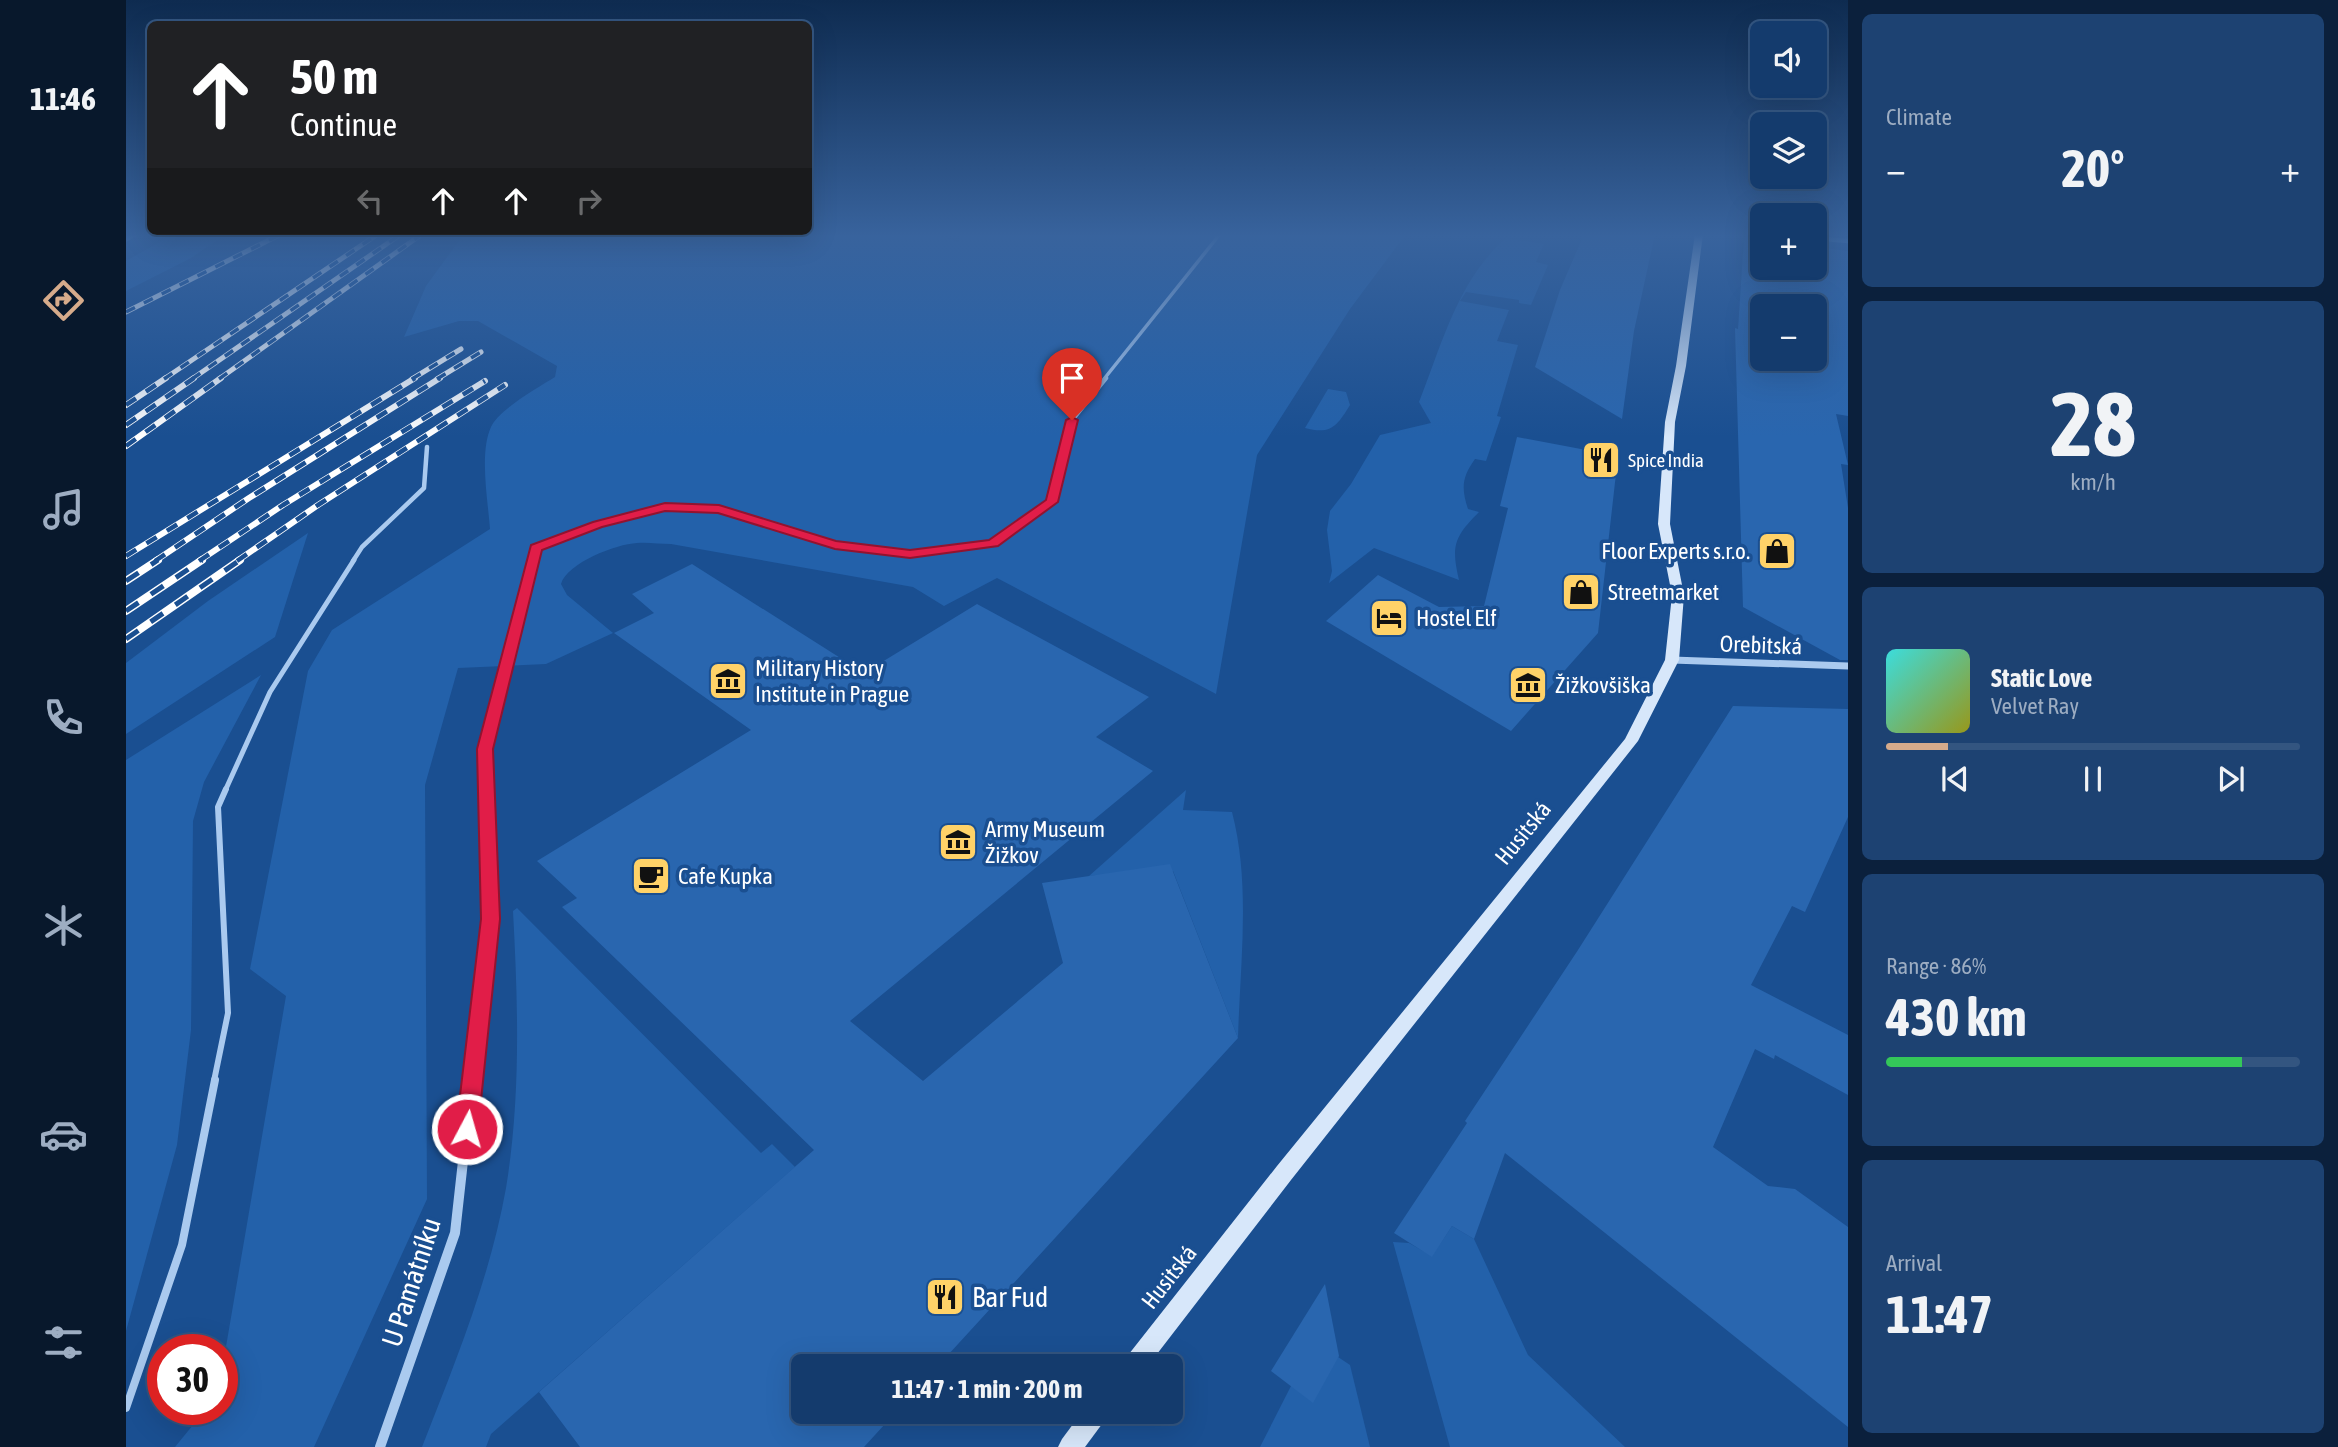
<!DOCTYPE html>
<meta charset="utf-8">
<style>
body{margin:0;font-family:"Asap Condensed",sans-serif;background:#1d4272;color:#f1f3f6;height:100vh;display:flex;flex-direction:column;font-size:26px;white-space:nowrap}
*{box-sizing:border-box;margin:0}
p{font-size:23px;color:#9dadc2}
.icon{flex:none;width:38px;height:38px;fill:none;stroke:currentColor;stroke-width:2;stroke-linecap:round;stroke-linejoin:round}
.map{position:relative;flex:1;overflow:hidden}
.side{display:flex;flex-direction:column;gap:14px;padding:14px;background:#0b203c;width:490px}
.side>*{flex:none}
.banner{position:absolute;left:21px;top:21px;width:665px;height:214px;border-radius:10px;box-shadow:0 7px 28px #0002,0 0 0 2px #335580;background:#202124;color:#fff;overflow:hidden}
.fabs{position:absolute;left:1624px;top:21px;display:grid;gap:14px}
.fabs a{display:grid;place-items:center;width:77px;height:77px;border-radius:10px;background:#143b6d;box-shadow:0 7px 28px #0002,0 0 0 2px #335580;font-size:35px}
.speed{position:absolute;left:21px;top:1334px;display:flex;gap:14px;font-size:35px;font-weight:700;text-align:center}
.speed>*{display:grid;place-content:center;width:91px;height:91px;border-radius:50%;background:#143b6d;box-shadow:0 7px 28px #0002,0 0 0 2px #335580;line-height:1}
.speed .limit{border:10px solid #d22;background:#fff;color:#111}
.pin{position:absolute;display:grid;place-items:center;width:60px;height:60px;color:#fff;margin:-72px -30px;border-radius:50% 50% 50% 0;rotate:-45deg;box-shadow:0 0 7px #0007}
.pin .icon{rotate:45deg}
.me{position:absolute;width:77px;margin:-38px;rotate:6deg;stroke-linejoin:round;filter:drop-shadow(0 0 5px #0008)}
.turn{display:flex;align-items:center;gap:24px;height:147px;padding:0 28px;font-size:32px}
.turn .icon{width:91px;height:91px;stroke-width:2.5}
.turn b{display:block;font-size:49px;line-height:60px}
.lanes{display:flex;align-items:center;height:66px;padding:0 28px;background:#0003;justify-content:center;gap:35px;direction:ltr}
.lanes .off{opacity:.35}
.big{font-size:52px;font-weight:700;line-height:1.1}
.side .widget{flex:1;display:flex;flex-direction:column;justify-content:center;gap:10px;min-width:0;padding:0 24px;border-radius:10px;background:#1d4272}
.side .dial{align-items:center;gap:0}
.dial b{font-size:91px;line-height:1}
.song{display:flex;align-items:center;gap:21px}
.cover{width:84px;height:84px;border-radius:10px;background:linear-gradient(135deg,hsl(180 70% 55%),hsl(60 70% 35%))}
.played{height:7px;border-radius:4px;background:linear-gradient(90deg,#d6ab8b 15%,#335580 15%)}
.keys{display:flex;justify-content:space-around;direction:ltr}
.heat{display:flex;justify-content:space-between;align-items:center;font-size:38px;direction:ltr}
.charge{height:10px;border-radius:5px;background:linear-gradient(90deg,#34c759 86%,#335580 0)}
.trip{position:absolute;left:665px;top:1354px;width:392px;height:70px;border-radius:10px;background:#143b6d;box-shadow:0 7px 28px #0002,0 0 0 2px #335580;font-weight:700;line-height:70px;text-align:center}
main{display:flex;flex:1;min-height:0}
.tabs{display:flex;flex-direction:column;width:126px;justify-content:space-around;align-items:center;background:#08182c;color:#9dadc2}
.tabs .icon{width:49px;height:49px}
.tabs .on{color:#d6ab8b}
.tabs b{font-size:32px;color:#f1f3f6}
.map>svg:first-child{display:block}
.green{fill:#2361aa}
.building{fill:#2966af;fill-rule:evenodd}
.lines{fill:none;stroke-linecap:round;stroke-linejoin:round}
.service-far4{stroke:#aacaef;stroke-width:3.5}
.service-far3{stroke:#aacaef;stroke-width:4.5}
.service-far2{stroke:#aacaef;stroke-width:5}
.service-far1{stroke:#aacaef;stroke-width:6}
.service{stroke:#aacaef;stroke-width:8}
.minor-far3{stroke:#aacaef;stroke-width:4.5}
.minor-far2{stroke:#aacaef;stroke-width:7}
.minor-far1{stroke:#aacaef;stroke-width:9}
.minor{stroke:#aacaef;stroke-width:10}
.tertiary{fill:#aacaef;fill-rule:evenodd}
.secondary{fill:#d7e7fa;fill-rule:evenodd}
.rail-far2-casing{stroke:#fff;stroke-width:5}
.rail-far1-casing{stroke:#fff;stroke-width:6}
.rail-casing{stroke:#fff;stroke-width:8}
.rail-far2{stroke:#1a4f91;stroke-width:3.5;stroke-dasharray:10;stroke-linecap:butt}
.rail-far1{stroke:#1a4f91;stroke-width:4.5;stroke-dasharray:12;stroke-linecap:butt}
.rail{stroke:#1a4f91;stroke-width:5;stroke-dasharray:15;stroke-linecap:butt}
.route{fill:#e11d48;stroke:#92132f;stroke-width:2}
.labels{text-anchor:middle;stroke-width:7;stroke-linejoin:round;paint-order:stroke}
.far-poi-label{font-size:19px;fill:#fff;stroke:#1a4f91;text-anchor:start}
.poi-label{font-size:23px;fill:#fff;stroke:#1a4f91;text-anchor:start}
.street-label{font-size:23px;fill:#fff;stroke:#1a4f91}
.near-street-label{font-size:28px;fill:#fff;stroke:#1a4f91}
.near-poi-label{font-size:28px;fill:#fff;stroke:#1a4f91;text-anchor:start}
</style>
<main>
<nav class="tabs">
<b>11:46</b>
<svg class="icon on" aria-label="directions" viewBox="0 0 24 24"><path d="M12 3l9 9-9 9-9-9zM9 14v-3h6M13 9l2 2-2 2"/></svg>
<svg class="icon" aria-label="music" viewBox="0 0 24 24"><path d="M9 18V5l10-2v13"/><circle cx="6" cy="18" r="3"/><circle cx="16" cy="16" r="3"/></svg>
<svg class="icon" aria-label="phone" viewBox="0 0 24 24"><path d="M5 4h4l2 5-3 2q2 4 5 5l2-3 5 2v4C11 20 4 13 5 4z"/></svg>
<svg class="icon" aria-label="climate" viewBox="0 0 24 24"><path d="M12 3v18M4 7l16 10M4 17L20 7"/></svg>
<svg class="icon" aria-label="car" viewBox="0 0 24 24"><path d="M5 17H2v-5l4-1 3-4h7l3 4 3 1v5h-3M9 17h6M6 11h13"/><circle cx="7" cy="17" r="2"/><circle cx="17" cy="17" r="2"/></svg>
<svg class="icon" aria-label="filters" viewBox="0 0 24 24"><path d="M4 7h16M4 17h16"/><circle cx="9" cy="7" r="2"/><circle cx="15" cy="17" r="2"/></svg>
</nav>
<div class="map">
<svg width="1722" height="1447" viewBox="0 0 1722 1447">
<rect width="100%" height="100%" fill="#1a4f91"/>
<!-- green -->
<g class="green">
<path d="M48,234H100L65,258L0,291V261Z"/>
<path d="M338,234H809L832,242L836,234H1280L1224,309L1131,455L1090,694L871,578L818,606L787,587L545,544C534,544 522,542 511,543C490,544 441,563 435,584L441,595L487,633L420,664L332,668L299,785L301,1199L188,1447H49L80,1409H96V1370L160,996L124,969L182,671L206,630L364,529C362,501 353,453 365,427C372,410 413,387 429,377L431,366L352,321H333L278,337L300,286Z"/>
<path d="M1380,238L1418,244L1410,262L1422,265L1405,305L1393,303V300L1340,292L1334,301L1383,310L1371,341L1392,345L1371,416L1375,417L1360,461L1349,459C1336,477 1335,488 1342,509L1353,512C1328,537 1325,546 1333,580L1248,548L1203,583L1206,571L1201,530L1204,511L1225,484L1254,435L1305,423L1293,402C1316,344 1332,280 1380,238Z"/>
<path d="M1202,389L1220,392L1224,405C1211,426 1205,435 1179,428Z"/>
<path d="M182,533L149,637L0,734V663L82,601Z"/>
<path d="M135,675L78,782L67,821L65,1030L51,1145L0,1331V760Z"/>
<path d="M1060,790L1057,810L1106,812C1125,885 1114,963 1112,1038L1047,871L963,876Z"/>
<path d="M391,908L635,1153L646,1144L669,1167L365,1434L360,1447H296C329,1363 364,1278 380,1188C395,1096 392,1004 387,911Z"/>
<path d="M1326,1226L1348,1239L1402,1355L1499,1447H1324L1267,1242L1283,1243L1306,1256Z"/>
<path d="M1212,1357L1224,1365L1244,1447H1134L1165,1386Z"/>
</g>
<!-- building -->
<g class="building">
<path d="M1458,234H1529L1508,331L1496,419L1409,367L1434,290Z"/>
<path d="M1618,238L1636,241V268H1689V247L1722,251V416L1710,414L1722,465L1715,464L1722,508V660H1714L1617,607L1609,328L1612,329L1614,299ZM1636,306H1689V359H1636Z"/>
<path d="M1391,437L1492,456L1472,633L1385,731L1200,621L1252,575L1313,607L1358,606L1382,508L1374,506Z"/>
<path d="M566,564L738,673L851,604L1023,697L970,737L1027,771L724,1021L797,1081L937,963L916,883L1044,864L1112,1038L811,1367H677V1412H770L738,1447H454L413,1392L688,1150L436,907L451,898L411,861L625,730L488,633L528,613L506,594Z"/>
<path d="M1607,706L1722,709V817L1679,912L1666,906L1625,985L1722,1035V1095L1649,1055L1648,1059L1629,1049L1587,1147L1642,1186L1669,1189L1722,1227V1427L1379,1153L1348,1239L1326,1226L1306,1257L1268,1233L1341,1123L1339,1121L1452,950Z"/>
<path d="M1199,1284L1213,1356L1187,1403L1145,1371Z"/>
</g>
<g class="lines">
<!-- service-far4 -->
<path class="service-far4" d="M978,379L1094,234"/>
<!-- service-far3 -->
<g class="service-far3">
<path d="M227,561L236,547L298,488L301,447"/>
<path d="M406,561L409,548L471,524L539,507L593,509L709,545L784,554L867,543L926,502L946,420L980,378"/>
</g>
<!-- service-far2 -->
<g class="service-far2">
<path d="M359,749L406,560"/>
<path d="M99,791L144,692L228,560"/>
</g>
<!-- service-far1 -->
<path class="service-far1" d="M88,1081L102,1013L92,807L100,789"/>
<!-- service -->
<path class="service" d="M0,1408L56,1245L89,1080"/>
<!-- minor-far3 -->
<path class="minor-far3" d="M1689,238L1722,241"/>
<!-- minor-far2 -->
<g class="minor-far2">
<path d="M1546,660L1722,666"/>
<path d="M359,749L360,791"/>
</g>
<!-- minor-far1 -->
<path class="minor-far1" d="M346,1081L364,919L360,789"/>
<!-- minor -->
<path class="minor" d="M254,1447L329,1233L346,1080"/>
<!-- tertiary -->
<path class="tertiary" d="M5,234H14L0,242V237Z"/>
<!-- secondary -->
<g class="secondary">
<path d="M1569,234H1577L1560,366L1549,422L1544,524L1558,595L1553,660L1512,741L1165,1180L1021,1367H996L999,1359L1151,1166L1499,739L1539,660L1546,595L1532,524L1539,422L1550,366Z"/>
<path d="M956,1412H983L979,1420L959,1447H932L936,1439Z"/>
</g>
<!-- rail-far2 casing -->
<g class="rail-far2-casing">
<g id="rail-far2">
<path d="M0,312L155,234"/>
<path d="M38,379L252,234"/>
<path d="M66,379L275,234"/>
<path d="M93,379L296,234"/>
<path d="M286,379L335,349"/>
<path d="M311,379L355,352"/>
</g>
</g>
<!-- rail-far1 casing -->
<g class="rail-far1-casing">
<g id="rail-far1">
<path d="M0,405L40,378"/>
<path d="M0,425L68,378"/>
<path d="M0,446L95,378"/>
<path d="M0,556L289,378"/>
<path d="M29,561L123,498L314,378"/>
<path d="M73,561L157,505L359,381"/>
<path d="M111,561L192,505L379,385"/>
</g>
</g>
<!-- rail casing -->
<g class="rail-casing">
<g id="rail">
<path d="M0,581L32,560"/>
<path d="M0,611L76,560"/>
<path d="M0,639L114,560"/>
</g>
</g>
<!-- rail-far2 -->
<use href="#rail-far2" class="rail-far2"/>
<!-- rail-far1 -->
<use href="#rail-far1" class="rail-far1"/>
<!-- rail -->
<use href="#rail" class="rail"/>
</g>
<!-- sky -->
<linearGradient id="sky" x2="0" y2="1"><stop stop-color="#0e2b50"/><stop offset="0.54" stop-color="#38639d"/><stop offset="1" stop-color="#38639d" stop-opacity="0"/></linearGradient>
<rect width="1722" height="437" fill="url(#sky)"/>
<!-- route -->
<path class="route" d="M946,417L952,420L932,502L872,546L784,558L709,549L592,513L539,511L476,527L416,550L367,749L374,919L352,1129L349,1136L341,1139L333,1136L330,1129L355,919L351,749L405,545L467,522L539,503L593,505L710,541L784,550L863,540L920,500L940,420Z"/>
<!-- icons -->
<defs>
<g id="restaurant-square" transform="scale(2.0125)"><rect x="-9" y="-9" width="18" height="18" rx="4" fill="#ffd268" stroke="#1a4f91"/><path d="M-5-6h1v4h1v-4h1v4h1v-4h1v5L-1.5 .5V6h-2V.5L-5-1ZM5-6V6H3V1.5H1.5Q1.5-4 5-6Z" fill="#111"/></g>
<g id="shop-square" transform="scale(2.0125)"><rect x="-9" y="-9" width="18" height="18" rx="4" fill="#ffd268" stroke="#1a4f91"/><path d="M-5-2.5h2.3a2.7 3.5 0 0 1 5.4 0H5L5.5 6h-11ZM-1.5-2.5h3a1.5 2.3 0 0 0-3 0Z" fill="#111"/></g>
<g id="hotel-square" transform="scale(2.0125)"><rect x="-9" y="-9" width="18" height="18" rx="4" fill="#ffd268" stroke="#1a4f91"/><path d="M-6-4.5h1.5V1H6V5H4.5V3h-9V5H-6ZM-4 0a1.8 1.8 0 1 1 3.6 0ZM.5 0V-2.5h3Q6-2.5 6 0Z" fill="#111"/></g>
<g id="museum-square" transform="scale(2.0125)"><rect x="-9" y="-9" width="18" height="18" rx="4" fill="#ffd268" stroke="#1a4f91"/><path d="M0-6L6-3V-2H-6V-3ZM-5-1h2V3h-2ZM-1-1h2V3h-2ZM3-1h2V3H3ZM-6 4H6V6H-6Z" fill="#111"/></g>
<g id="cafe-square" transform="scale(2.0125)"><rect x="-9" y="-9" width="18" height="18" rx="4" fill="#ffd268" stroke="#1a4f91"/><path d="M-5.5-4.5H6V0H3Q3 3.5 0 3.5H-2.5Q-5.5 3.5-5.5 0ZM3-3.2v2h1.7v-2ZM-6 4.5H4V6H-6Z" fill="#111"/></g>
</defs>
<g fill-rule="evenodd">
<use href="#restaurant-square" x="1475" y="460"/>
<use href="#shop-square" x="1651" y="551"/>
<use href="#shop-square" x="1455" y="592"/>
<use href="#hotel-square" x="1263" y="618"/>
<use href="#museum-square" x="602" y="681"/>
<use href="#museum-square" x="1402" y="685"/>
<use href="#museum-square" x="832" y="842"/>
<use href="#cafe-square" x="525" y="876"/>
<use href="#restaurant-square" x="819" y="1297"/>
</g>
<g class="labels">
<!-- far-poi labels -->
<g class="far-poi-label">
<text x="1502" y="467">Spice India</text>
</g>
<!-- poi labels -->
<g class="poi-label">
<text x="1624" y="559" text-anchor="end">Floor Experts s.r.o.</text>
<text x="1482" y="600">Streetmarket</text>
<text x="1290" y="626">Hostel Elf</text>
<text x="629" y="676">Military History<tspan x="629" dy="26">Institute in Prague</tspan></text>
<text x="1429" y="693">Žižkovšiška</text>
<text x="859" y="837">Army Museum<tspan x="859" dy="26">Žižkov</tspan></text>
<text x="552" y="884">Cafe Kupka</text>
</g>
<!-- street labels -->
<g class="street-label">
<text transform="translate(1635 645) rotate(2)" y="8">Orebitská</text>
<text transform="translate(1397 833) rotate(-51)" y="8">Husitská</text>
<text transform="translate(1043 1277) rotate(-52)" y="8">Husitská</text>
</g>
<!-- near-street labels -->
<g class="near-street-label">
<text transform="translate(285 1282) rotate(-72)" y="10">U Památníku</text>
</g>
<!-- near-poi labels -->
<g class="near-poi-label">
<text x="846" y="1307">Bar Fud</text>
</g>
</g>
</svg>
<div class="fabs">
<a><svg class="icon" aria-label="sound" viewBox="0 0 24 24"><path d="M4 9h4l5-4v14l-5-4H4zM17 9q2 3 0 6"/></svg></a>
<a><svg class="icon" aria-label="layers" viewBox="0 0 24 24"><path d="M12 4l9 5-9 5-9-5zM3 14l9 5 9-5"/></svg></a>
<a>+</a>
<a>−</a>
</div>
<div class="speed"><div class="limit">30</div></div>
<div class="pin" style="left:946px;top:420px;background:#d93025"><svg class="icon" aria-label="arrive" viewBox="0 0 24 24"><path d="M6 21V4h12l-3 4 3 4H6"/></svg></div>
<svg class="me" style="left:341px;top:1129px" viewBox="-20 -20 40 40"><circle r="17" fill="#e11d48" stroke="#fff" stroke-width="3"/><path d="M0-11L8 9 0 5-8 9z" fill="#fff"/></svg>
<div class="trip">11:47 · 1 min · 200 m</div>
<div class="banner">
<div class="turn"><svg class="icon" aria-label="ahead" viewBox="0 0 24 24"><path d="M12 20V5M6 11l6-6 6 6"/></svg><div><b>50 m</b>Continue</div></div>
<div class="lanes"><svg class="icon off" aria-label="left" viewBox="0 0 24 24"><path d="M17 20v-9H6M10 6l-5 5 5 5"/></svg><svg class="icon" aria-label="ahead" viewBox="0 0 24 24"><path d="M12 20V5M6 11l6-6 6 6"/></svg><svg class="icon" aria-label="ahead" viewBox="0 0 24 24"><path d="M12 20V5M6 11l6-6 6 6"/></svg><svg class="icon off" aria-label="right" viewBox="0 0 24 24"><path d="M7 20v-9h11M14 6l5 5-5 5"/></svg></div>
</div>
</div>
<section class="side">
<div class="widget"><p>Climate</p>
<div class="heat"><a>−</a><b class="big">20°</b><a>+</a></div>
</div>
<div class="widget dial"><b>28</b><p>km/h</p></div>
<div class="widget">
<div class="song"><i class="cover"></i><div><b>Static Love</b><p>Velvet Ray</p></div></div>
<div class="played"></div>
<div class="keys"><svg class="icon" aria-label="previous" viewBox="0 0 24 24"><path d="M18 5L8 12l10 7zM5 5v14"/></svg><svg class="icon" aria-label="pause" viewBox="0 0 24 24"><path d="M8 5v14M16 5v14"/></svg><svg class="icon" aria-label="next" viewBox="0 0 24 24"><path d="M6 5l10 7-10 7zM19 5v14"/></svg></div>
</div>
<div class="widget"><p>Range · 86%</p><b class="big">430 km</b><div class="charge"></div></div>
<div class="widget"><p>Arrival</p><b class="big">11:47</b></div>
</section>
</main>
